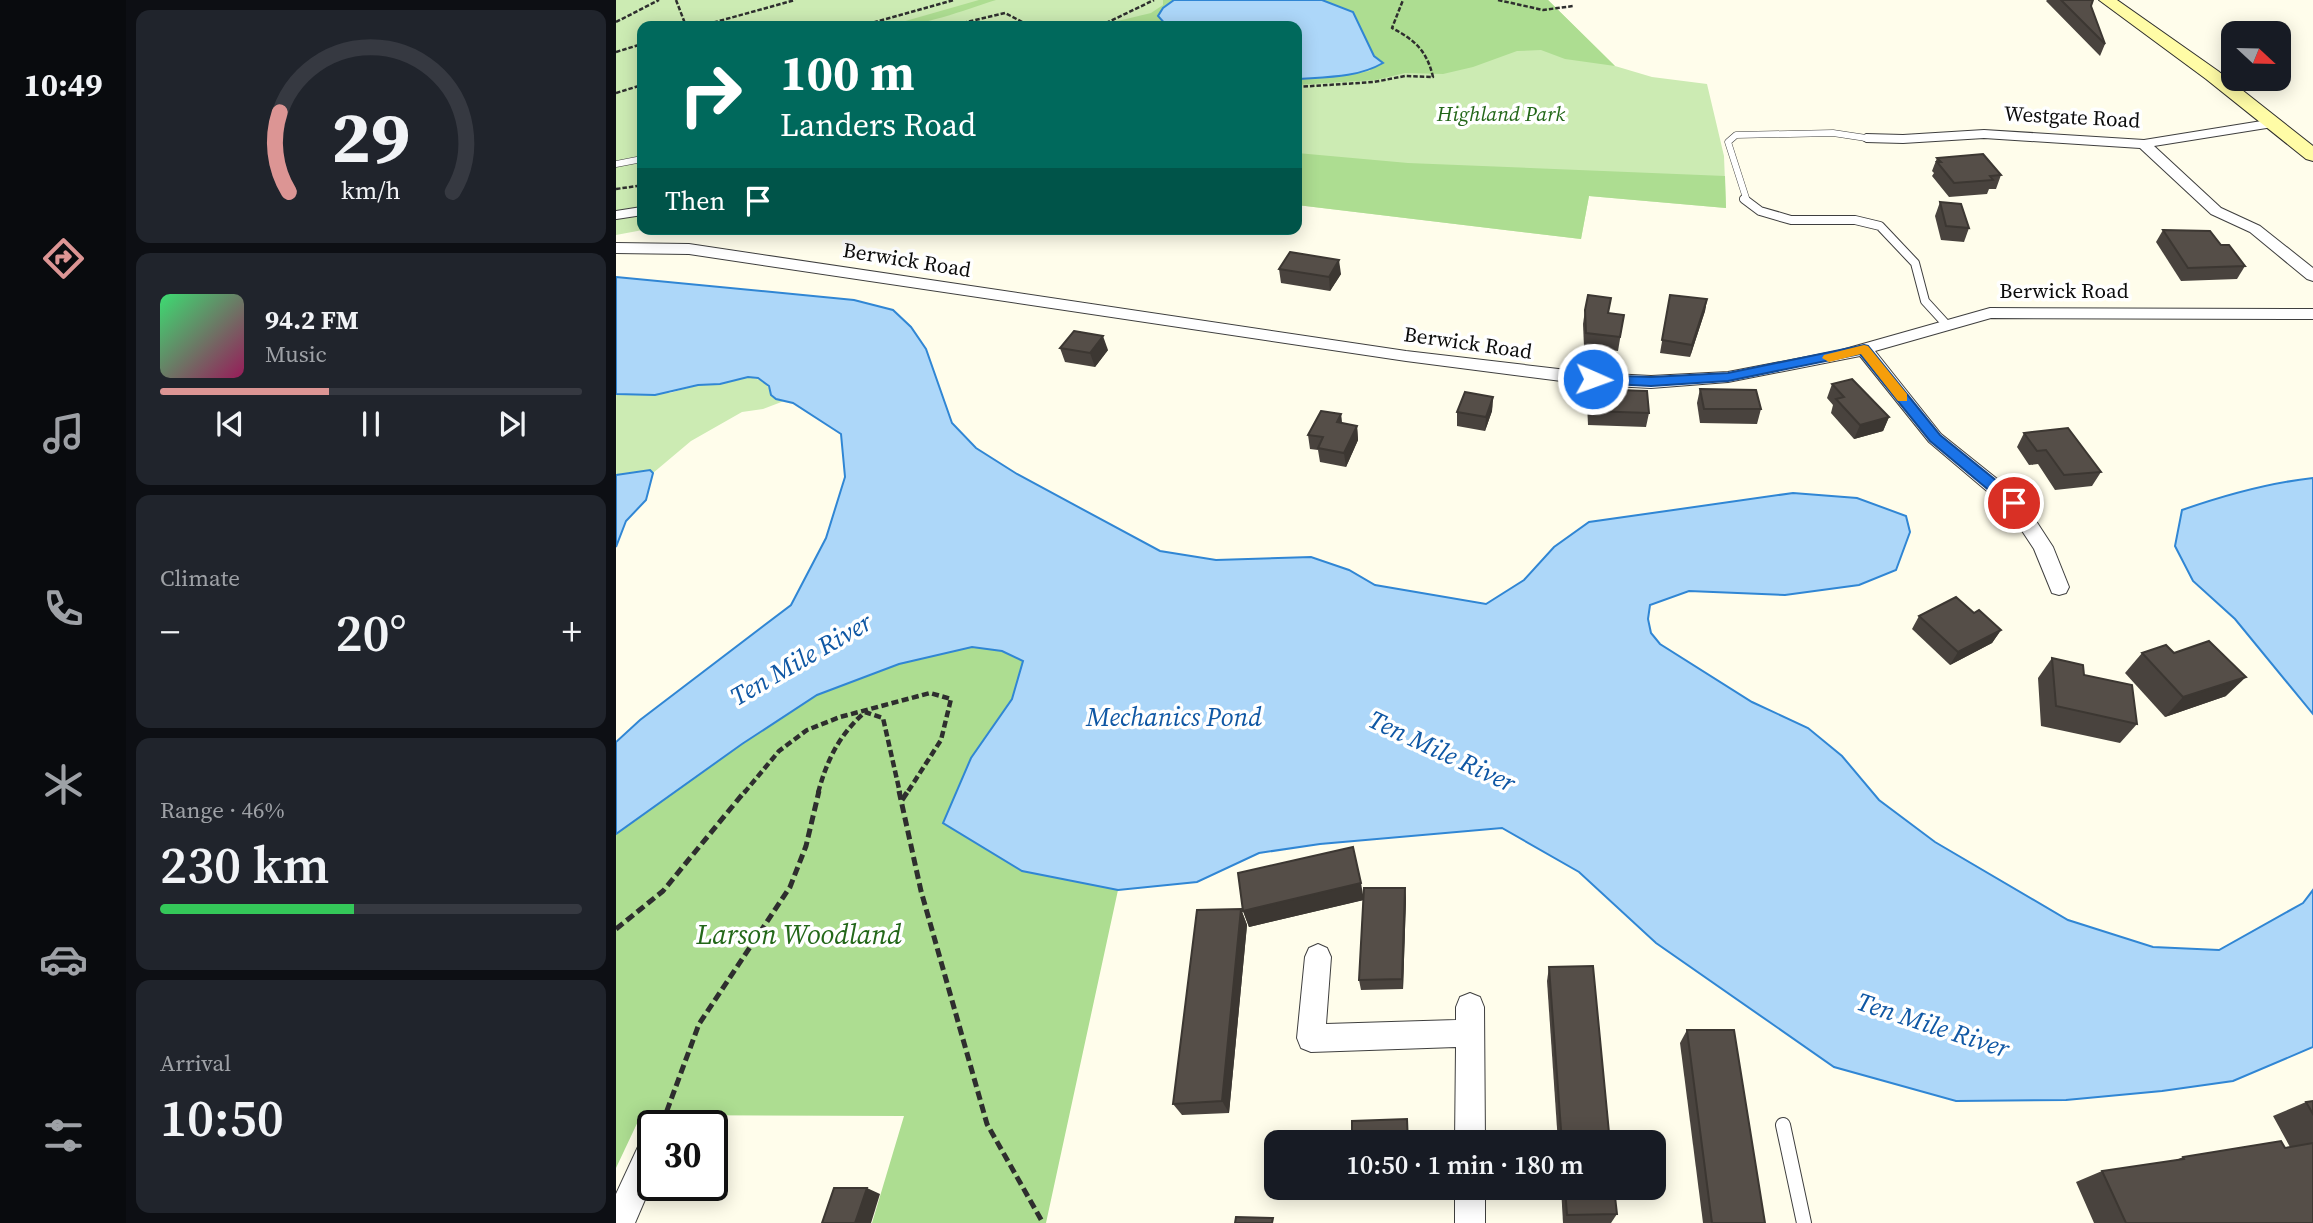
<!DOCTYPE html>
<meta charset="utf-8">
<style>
body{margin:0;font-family:"Source Serif 4",serif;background:#20242c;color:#f1f3f6;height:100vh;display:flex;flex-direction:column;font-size:26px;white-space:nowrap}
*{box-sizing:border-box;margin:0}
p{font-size:23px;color:#9ea1a6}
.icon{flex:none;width:38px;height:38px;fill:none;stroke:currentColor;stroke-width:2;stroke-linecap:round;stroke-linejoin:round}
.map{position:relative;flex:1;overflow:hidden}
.sheet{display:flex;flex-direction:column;gap:10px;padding:10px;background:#0d0f14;width:490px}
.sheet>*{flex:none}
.top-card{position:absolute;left:21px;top:21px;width:665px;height:214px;border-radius:14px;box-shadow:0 4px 18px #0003;background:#00695c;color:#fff;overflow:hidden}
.needle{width:46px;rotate:112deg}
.fabs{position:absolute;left:1605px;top:21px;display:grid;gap:14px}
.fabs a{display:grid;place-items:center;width:70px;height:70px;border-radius:14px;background:#171b24;box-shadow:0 4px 18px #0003;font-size:35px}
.speed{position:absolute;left:21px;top:1110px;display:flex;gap:14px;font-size:35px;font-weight:700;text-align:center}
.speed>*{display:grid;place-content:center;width:91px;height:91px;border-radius:50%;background:#171b24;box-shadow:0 4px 18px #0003;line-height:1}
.speed .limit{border:4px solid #111;border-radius:10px;background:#fff;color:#111}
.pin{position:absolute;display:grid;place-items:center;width:60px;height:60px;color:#fff;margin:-30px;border:4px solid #fff;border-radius:50%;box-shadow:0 2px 7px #0007}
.me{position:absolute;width:77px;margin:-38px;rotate:92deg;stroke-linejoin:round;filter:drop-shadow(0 0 5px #0008)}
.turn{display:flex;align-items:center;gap:24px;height:147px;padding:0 28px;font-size:32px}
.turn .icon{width:91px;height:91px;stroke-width:2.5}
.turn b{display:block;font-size:49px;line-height:60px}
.then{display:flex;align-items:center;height:66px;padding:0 28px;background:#0003;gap:14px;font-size:26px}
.big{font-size:52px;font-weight:600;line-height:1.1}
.sheet .card{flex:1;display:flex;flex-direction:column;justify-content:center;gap:10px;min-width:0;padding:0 24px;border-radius:14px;background:#20242c}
.sheet .dial{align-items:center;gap:0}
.dial svg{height:182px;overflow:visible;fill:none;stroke:#363941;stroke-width:7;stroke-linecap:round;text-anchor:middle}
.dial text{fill:#f1f3f6;stroke:none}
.song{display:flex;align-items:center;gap:21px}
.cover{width:84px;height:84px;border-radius:10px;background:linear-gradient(135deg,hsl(140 70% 55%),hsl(330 70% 35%))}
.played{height:7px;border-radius:4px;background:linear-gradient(90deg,#dc9594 40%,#363941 40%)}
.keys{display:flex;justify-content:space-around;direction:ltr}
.heat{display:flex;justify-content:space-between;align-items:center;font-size:38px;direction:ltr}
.charge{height:10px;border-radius:5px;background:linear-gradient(90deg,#34c759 46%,#363941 0)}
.trip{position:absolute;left:648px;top:1130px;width:402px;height:70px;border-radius:14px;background:#171b24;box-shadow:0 4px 18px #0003;font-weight:600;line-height:70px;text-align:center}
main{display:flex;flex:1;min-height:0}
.tabs{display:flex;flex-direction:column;width:126px;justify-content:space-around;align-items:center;background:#090b0e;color:#9ea1a6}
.tabs .icon{width:49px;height:49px}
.tabs .active{color:#dc9594}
.tabs b{font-size:32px;color:#f1f3f6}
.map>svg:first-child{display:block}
.green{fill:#ccebb3}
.forest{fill:#addd91}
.water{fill:#add7f9;stroke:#3086d4;stroke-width:2}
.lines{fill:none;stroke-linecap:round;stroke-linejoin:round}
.lane-far2-casing{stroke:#3f3f3f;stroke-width:7}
.lane-far1-casing{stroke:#3f3f3f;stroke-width:10}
.lane-casing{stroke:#3f3f3f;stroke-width:16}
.street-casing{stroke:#3f3f3f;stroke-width:2}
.secondary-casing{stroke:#2e2e2e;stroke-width:2}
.path-far2{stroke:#2e2e2e;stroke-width:2.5;stroke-dasharray:4.5 2;stroke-linecap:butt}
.path-far1{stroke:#2e2e2e;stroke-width:4.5;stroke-dasharray:7 3.5;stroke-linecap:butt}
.path{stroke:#2e2e2e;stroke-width:5;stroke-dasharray:9 4.5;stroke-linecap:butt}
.lane-far2{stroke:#fff;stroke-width:6}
.lane-far1{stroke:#fff;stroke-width:8}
.lane{stroke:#fff;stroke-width:14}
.street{fill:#fff;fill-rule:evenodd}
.secondary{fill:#fffca6;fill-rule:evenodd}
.wall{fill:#49433e}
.shaded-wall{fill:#3c3732}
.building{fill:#554e48;stroke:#3c3732;stroke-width:2}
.route{fill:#1a73e8;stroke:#114b97;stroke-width:2}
.slow{fill:#f59e0b}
.labels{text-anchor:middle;stroke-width:7;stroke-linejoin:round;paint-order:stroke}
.far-park-label{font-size:21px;font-style:italic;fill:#236719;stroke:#fff}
.far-street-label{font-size:21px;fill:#0c0c0c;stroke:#fff}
.water-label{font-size:26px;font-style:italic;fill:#0f57a4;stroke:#fff}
.near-park-label{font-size:28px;font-style:italic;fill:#236719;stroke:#fff}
</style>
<main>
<nav class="tabs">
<b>10:49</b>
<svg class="icon active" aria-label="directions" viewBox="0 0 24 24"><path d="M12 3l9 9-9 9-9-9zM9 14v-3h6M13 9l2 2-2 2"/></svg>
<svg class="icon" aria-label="music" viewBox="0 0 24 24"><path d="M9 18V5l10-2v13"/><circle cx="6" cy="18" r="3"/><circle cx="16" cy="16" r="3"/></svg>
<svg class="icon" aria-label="phone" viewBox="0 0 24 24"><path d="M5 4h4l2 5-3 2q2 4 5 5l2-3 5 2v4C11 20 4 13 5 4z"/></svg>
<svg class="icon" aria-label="climate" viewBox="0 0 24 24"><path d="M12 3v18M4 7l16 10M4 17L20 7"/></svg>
<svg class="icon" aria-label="car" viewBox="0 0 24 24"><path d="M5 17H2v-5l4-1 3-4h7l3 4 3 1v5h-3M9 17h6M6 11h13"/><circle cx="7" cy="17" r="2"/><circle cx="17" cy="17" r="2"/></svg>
<svg class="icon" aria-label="filters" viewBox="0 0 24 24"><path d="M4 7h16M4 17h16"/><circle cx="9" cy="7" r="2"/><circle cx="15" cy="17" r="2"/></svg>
</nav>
<section class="sheet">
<div class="card dial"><svg viewBox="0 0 100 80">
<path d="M14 69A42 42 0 1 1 86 69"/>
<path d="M14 69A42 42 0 0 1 10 34" stroke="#dc9594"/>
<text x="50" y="56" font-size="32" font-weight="700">29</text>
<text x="50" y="72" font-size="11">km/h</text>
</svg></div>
<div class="card">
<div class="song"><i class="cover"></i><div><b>94.2 FM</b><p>Music</p></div></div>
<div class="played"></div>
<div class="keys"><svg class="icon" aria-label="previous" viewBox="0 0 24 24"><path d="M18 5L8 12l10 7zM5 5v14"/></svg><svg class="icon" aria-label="pause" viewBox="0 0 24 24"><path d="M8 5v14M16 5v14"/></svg><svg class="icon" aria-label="next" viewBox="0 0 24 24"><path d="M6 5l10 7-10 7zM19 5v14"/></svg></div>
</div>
<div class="card"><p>Climate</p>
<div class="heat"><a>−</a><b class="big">20°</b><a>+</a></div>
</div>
<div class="card"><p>Range · 46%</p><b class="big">230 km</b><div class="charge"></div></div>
<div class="card"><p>Arrival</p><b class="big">10:50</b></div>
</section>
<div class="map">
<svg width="1697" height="1223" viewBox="0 0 1697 1223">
<rect width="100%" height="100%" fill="#fffdeb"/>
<!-- green -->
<g class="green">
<path d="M0,0H932L999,66L1036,77L1091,84L1108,156L1110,208L973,196L965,239L681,205V26H26V229H32L0,235Z"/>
<path d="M133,377L148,381L160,399L168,401L147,409L126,412L75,441L37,473L34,470L0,475V394L54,393L82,385L104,384Z"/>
</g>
<!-- forest -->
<g class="forest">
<path d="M363,0H380C345,11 309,26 272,26Z"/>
<path d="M547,0H558L547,8L542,16L551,26H481L535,13L547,5Z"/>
<path d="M706,0H932L999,66L949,59L925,50L901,51L857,67L827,74L789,73L760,80L681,85V79L722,77L754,71L758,56L737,12Z"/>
<path d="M681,153L792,163L1109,176L1110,208L973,196L965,239L681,205Z"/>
<path d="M357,647L386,651L407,661L396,699L355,758L406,871L502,890L430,1223H256L288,1116L25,1115L0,1168V834L126,744L201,695L283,664Z"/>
</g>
<!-- water -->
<g class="water">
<path d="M558,0H706L737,12L758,56L767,63C741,78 710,77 681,79V26H551L542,16L547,8Z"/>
<path d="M0,277L238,300L277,310L295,327L310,349L336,423L360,448L401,474L544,551L600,560L695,557L733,570L759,585L870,604L908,580L938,547L973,522L1177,493L1241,498L1290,516L1294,532L1280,570L1243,585L1169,595L1073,591L1034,605L1032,619L1035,633L1044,644L1136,702L1192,728L1226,756L1263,800L1319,842L1452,920L1537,947L1603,950L1687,903L1697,890V1047L1617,1081L1546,1091L1450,1100L1340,1101L1218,1067L1040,943L963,872L886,828L704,844L643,853L581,882L502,890L406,871L327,823L355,758L396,699L407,661L386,651L356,647L283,664L201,695L126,744L0,834V742L24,720L175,605L210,538L229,477L225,434L177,403L160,399L155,395L153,386L142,378L132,377L104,384L82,385L39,395L0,394Z"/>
<path d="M34,470L37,473L30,500L10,521L0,547V475Z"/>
<path d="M1697,478V714L1619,619L1577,581L1559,546L1566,510C1609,495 1651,483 1697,478Z"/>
</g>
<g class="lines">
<!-- lane-far2 casing -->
<g class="lane-far2-casing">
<g id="lane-far2">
<path d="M0,164L26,159"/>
<path d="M1131,201L1112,142L1120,135L1217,133L1250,138"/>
</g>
</g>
<!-- lane-far1 casing -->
<g class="lane-far1-casing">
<g id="lane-far1">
<path d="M1128,199L1144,211L1175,220H1239L1264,226L1299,263L1309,301L1330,324"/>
<path d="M0,215L26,211"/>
</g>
</g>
<!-- lane casing -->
<g class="lane-casing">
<path id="lane" d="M1167,1125L1188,1223"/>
</g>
<!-- street casing -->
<g class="street-casing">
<g id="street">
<path d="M1658,119L1663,120V126L1538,146L1605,208L1644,226L1697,268V281L1691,279L1634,232L1595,214L1524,148L1368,138L1287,143L1250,142L1243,138L1250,134L1287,135L1368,130L1528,140Z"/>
<path d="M0,243L73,244L790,351L977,373L1035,376L1112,372L1222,351L1374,308L1697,309V319L1375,318L1259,351L1325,434L1405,498L1437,547L1453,587L1450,593L1443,595L1436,593L1418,549L1391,508L1313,442L1244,356L1112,382L1035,388L977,385L790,361L73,254L0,253Z"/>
<path d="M702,944L711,948L715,957L710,1024L840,1020V1007L844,997L854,993L864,997L868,1007L869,1143H839L840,1047L695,1052L685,1048L681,1038L689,957L693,948Z"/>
<path d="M37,1131V1181L19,1223H0V1194L27,1136Z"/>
<rect x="839" y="1188" width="30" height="35"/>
</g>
</g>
<!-- secondary casing -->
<g class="secondary-casing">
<path id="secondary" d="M1483,0H1501L1602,71L1697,146V161L1690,159L1590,79Z"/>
</g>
<!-- path-far2 -->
<g class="path-far2">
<path d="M60,0L70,26"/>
<path d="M882,0L927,10L957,6"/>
<path d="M0,22L43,0"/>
<path d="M85,26L179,0"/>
<path d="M245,26L338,0"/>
<path d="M334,26L389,13L414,26"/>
<path d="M484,26L538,0"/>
<path d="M0,52L26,44"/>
<path d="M681,87L758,82L789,76L817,77C811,51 799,40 776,28L787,0"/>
<path d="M0,93L26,85"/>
<path d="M0,189L21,186"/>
</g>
<!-- path-far1 -->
<g class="path-far1">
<path d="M128,793L163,751L191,730L224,717L314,693L335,699L325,740L291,793"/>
<path d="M202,793C211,760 223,735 249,712L267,718L284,793"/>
</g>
<!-- path -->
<g class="path">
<path d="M283,791L305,891L371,1124L427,1223"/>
<path d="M286,800L292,791"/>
<path d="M0,929L47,891L129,791"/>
<path d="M46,1124L83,1024L174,887L190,846L203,791"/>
</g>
<!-- lane-far2 -->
<use href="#lane-far2" class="lane-far2"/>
<!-- lane-far1 -->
<use href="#lane-far1" class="lane-far1"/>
<!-- lane -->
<use href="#lane" class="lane"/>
<!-- street -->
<use href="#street" class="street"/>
<!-- secondary -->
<use href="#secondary" class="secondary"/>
</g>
<!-- wall -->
<g class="wall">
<path d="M1431,0H1477L1475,6L1489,44L1484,56L1430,1Z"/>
<path d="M1321,158L1385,175L1380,189H1373L1371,194L1333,197L1316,176L1318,173L1316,171Z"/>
<path d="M1324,202L1353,228L1348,242L1325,240L1319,216Z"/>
<path d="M1547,230L1605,245L1629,266L1621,279L1565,281L1540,242Z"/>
<path d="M663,269L725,274L714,291L665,283Z"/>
<path d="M1054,295L1091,299L1089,311L1074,357L1044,353Z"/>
<path d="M969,310L1008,315L1002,351L968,347L967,324Z"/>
<path d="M444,348L492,350L479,367L449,362Z"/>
<path d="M1216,384L1273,417L1267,431L1238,439L1215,413L1217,405L1211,398Z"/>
<path d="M973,389L1033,413L1030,427L972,425L971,403Z"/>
<path d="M1084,389L1145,409L1141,424L1084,423L1081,403Z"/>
<path d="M877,397L876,411L869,431L841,426V412Z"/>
<path d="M725,414L726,423L741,426L742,440L730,467L704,462L702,450L694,449L692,435Z"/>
<path d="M1408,433L1485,472L1476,486L1439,490L1422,464L1413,465L1401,447Z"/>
<path d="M1358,613L1385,630L1376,643L1334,665L1296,629L1303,616Z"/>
<path d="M1526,653H1558L1610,696L1549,717L1509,673Z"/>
<path d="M1436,658L1468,675L1521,724L1504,743L1425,726L1422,678Z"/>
<path d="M789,888L790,899L787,989L745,990L743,980L747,900L633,927L627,911L747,898Z"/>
<path d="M625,909L631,925L613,1113L566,1115L557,1104Z"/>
<path d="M933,967L994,1143H942L931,981Z"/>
<path d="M1071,1030L1149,1223H1087L1064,1043Z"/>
<path d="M1697,1101V1223H1478L1460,1182L1486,1171L1558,1161L1567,1157L1674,1147L1657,1116L1690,1102Z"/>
<path d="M945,1188H998L1001,1214L995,1223H947Z"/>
</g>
<!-- shaded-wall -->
<g class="shaded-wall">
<path d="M723,260L725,274L714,291L713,277Z"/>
<path d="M1091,299L1089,311L1074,357L1076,345Z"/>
<path d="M487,336L492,350L479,367L474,353Z"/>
<path d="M877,397L876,411L869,431L870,417Z"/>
<path d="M725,414L726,428L721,422Z"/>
<path d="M1273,417L1267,431L1238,439L1244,425Z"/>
<path d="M741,426L742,440L730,467L728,453Z"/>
<path d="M1385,630L1376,643L1334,665L1342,652Z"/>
<path d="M1630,677L1610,696L1549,717L1567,697Z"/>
<path d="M745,883L748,900L633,927L627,911Z"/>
<path d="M789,888L790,899L787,989L786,979Z"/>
<path d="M625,909L631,925L613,1113L606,1101Z"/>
<path d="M251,1188L264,1194L255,1223H239Z"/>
</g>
<!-- building -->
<g class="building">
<path d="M1445,0H1477L1475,6L1489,44Z"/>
<path d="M1367,154L1385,175L1374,176L1377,180L1338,183L1321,162H1325L1321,158Z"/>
<path d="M1324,202L1345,204L1353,228L1330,226Z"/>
<path d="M1547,230L1594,231L1605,245H1613L1629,266L1572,268Z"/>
<path d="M674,252L723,260L713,277L663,269Z"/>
<path d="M972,295L995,298L992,313L1008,315L1004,337L970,333L969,310Z"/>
<path d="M1054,295L1091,299L1076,345L1046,340Z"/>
<path d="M458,331L487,336L474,353L444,348Z"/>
<path d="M1236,379L1273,417L1244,425L1220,399L1228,397L1216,384Z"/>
<path d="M973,389L1031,391L1033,413L974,411Z"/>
<path d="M1084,389L1140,390L1145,409H1088Z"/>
<path d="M849,392L877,397L870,417L841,412Z"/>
<path d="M705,411L725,414L721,422L741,426L728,453L702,448L707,437L692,435Z"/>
<path d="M1452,428L1485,472L1448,475L1430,450L1421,451L1408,433Z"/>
<path d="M1340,597L1358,613L1363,610L1385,630L1342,652L1303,616Z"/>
<path d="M1593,641L1630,677L1567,697L1526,653L1550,645L1558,653Z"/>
<path d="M1436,658L1467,665L1468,675L1516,685L1521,724L1440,706Z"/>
<path d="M737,847L745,883L627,911L622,873Z"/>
<path d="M748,888H789L786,979L743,980Z"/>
<path d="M625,909L606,1101L557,1104L581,910Z"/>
<path d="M977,966L994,1143H946L933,967Z"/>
<path d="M1071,1030H1118L1149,1223H1096Z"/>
<path d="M1697,1101V1114L1690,1102Z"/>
<path d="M791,1119L792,1143H736V1121Z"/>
<path d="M1665,1141L1669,1148L1697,1143V1223H1510L1486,1171L1568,1159L1567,1157Z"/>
<path d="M218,1188H251L239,1223H206Z"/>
<path d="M949,1188H998L1001,1214L951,1215Z"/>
<path d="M620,1217L657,1218L656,1223H619Z"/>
</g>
<!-- route -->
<path class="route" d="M1248,345L1252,346L1324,435L1403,499L1405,503L1403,507H1393L1314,441L1244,354L1112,381L1035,386L977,383L971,379L977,375L1035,377L1112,373Z"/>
<!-- slow -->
<path class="slow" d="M1248,345L1252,346L1291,394V401H1282L1245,354L1213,362L1206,358L1208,355Z"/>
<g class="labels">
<!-- far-park labels -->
<g class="far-park-label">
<text x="885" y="121">Highland Park</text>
</g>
<!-- far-street labels -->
<g class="far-street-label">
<text transform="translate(1456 117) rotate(3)" y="7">Westgate Road</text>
<text transform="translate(291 260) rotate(9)" y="7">Berwick Road</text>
<text x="1448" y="298">Berwick Road</text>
<text transform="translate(852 343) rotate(8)" y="7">Berwick Road</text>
</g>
<!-- water labels -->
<g class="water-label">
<text transform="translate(185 659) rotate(-30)" y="9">Ten Mile River</text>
<text x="558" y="726">Mechanics Pond</text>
<text transform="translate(826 751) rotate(25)" y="9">Ten Mile River</text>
<text transform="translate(1317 1025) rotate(18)" y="9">Ten Mile River</text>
</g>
<!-- near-park labels -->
<g class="near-park-label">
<text x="183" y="944">Larson Woodland</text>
</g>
</g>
</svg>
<div class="fabs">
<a><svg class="needle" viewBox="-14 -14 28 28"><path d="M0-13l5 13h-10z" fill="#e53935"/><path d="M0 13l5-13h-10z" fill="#9ea1a6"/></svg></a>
</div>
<div class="speed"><div class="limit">30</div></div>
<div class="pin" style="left:1398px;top:503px;background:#d93025"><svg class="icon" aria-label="arrive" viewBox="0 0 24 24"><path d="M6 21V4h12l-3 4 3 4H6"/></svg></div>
<svg class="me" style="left:977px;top:379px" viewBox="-20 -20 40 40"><circle r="17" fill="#1a73e8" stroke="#fff" stroke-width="3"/><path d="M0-11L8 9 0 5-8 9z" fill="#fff"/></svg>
<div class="trip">10:50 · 1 min · 180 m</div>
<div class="top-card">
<div class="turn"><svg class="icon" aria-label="right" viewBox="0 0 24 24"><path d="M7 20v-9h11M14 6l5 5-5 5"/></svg><div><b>100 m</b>Landers Road</div></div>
<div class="then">Then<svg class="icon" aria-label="arrive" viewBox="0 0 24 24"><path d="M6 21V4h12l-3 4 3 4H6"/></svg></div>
</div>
</div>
</main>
